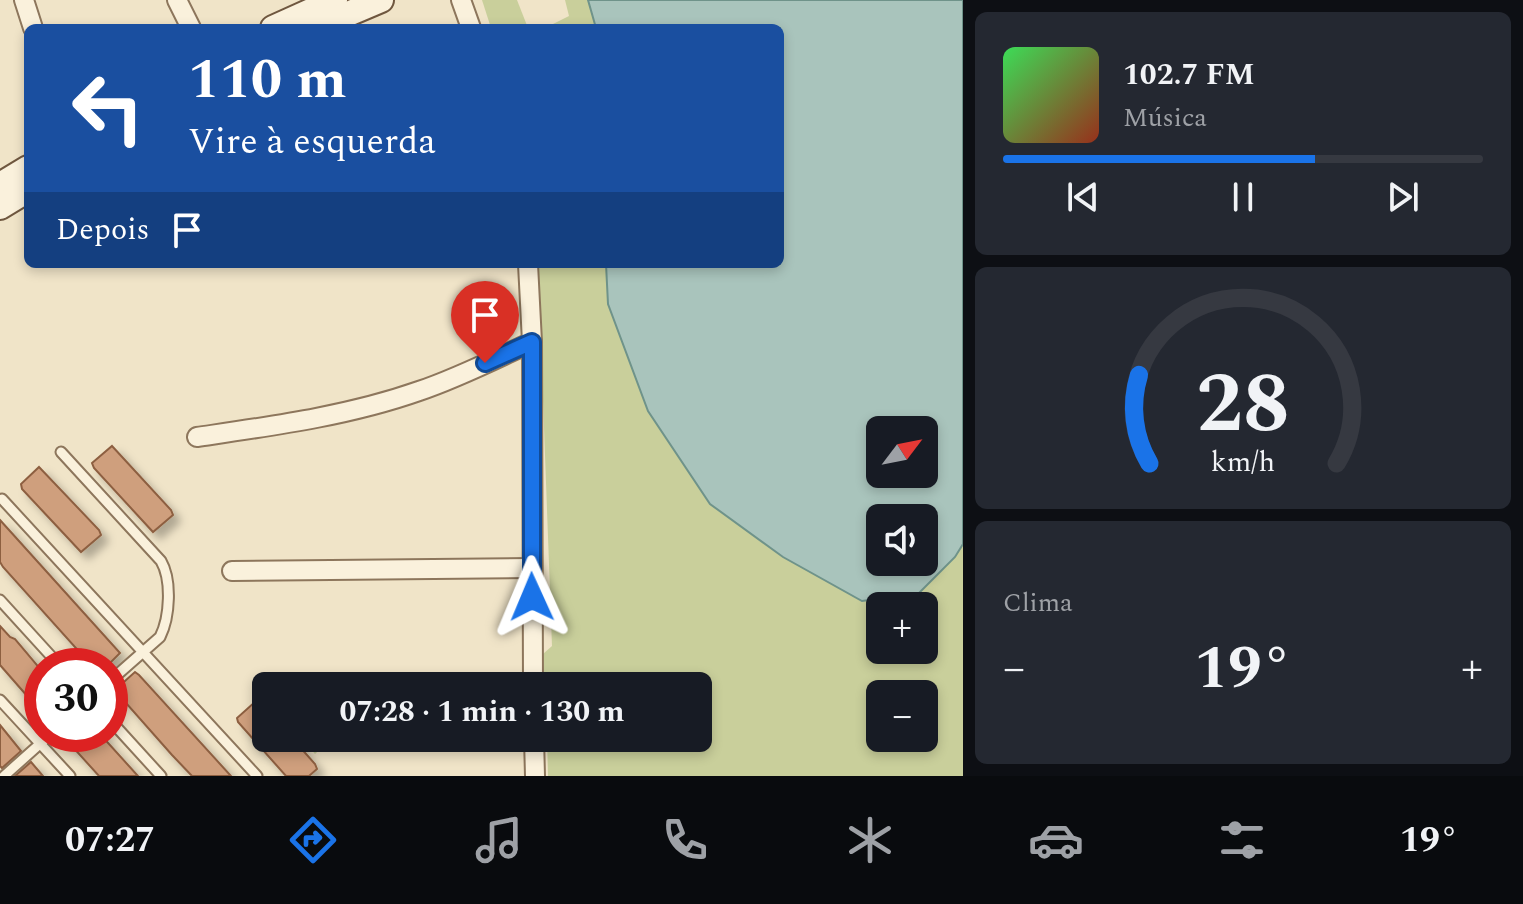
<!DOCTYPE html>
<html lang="pt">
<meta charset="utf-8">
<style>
body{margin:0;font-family:Spectral,serif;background:#242831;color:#f1f3f6;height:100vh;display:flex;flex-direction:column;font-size:30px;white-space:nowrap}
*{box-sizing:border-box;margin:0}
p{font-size:26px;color:#9ea1a6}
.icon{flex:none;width:44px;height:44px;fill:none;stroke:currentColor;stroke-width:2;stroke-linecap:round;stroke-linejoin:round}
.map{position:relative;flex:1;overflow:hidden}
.details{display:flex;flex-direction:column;gap:12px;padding:12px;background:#0d0f14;width:560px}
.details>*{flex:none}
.top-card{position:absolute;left:24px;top:24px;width:760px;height:244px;border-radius:12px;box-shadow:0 4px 12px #0003;background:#1a4fa0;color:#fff;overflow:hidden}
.needle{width:52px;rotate:58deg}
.buttons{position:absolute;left:866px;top:416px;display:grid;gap:16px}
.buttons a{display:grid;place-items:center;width:72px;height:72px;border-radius:12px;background:#171b24;box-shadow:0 4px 12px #0003;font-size:40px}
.speed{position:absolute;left:24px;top:648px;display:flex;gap:16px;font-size:40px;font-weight:700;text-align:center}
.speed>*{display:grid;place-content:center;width:104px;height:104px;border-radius:50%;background:#171b24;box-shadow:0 4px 12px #0003;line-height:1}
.speed .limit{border:12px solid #d22;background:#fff;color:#111}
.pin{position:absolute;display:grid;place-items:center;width:68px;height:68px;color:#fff;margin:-82px -34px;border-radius:50% 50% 50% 0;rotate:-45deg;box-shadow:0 0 8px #0007}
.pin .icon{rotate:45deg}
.me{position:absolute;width:88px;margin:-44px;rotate:359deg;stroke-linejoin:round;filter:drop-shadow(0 0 6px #0008)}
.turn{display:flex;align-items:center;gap:28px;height:168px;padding:0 32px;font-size:36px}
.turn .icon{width:104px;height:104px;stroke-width:2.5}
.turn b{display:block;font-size:56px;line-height:68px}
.then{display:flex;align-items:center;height:76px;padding:0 32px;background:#0003;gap:16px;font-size:30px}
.big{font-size:60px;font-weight:700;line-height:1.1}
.details .tile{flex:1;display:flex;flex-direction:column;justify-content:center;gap:12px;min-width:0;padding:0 28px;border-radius:12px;background:#242831}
.details .dial{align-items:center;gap:0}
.dial svg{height:208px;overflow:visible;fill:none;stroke:#363941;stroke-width:7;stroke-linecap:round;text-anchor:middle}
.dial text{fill:#f1f3f6;stroke:none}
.song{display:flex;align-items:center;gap:24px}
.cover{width:96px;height:96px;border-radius:12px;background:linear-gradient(135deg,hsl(130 70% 55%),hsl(10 70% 35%))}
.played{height:8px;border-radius:4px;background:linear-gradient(90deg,#1a73e8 65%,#363941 65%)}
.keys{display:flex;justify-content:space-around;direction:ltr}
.heat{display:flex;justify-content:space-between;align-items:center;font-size:44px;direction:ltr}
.trip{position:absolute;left:252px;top:672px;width:460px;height:80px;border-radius:12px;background:#171b24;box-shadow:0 4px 12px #0003;font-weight:700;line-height:80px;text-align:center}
.menu{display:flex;height:128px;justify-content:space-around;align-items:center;background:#090b0e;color:#9ea1a6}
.menu .icon{width:56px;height:56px}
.menu .selected{color:#1a73e8}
.menu b{font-size:36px;color:#f1f3f6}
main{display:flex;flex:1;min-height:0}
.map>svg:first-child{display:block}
.green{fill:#c9cf9b;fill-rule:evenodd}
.water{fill:#a9c4bc;stroke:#6f938a;stroke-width:2;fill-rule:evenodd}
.building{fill:#cf9f7d;stroke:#8d5f41;stroke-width:2;filter:url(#shadow)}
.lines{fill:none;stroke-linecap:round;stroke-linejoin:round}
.lane-casing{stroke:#8d765c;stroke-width:13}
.street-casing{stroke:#8d765c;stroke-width:22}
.secondary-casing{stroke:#6f573f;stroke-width:28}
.lane{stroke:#faf1dc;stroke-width:9}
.street{stroke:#faf1dc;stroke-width:18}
.secondary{stroke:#faf1dc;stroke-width:24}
.route-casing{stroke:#114b97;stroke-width:20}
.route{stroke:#1a73e8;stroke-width:14}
</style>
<main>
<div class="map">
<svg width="963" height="776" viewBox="0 0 963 776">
<defs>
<filter id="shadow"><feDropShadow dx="7" dy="7" stdDeviation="4" flood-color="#0004"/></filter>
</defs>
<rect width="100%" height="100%" fill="#f0e4c8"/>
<!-- green -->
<g class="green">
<path d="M482,0H517L528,28H491Z"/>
<path d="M565,0H588L596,28H545L569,16Z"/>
<path d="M538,264H606L608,304L648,411L919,593L955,557L963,544V776H548L547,738H698V686H544L543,654L552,646ZM880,606H924V650H880ZM880,694H924V738H880Z"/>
<path d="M301,738H332L315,754Z"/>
</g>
<!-- water -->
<path class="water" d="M588,0H963V544L955,557L919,593L862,601L783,557L710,504L648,411L608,304L606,264H780V28H596ZM880,430H924V474H880ZM880,518H924V562H880Z"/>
<!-- building -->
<g class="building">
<path d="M112,446L171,510L173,515L153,532L94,468L92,463Z"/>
<path d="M39,467L99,530L101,535L81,552L22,489L21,484Z"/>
<path d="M0,520L120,653L107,666H92L3,567L0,562Z"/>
<path d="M0,626L10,637L15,639L42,671V713L0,665Z"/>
<path d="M135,672L139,675L231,776H192L172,755L118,694L116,689Z"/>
<path d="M256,701L266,709V738H292L315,764L317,769L309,776H286L238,722L237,718Z"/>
<path d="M0,725L21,751L2,768L0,766Z"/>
<path d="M61,734H100L138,776H99Z"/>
<path d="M31,762L43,776H15Z"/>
</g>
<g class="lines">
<!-- lane casing -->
<g class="lane-casing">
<g id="lane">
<path d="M61,452L161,561C172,580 170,617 160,637L110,681"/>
<path d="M2,499L257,776"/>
<path d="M0,600L60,666"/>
<path d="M0,700L70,776"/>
<path d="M110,720L161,776"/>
<path d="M4,776L51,734"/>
</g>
</g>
<!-- street casing -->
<g class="street-casing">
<g id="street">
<path d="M24,0L33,28"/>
<path d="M177,0L191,28"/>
<path d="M461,0L471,28"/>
<path d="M528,264L532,342L533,686"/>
<path d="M197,437C272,426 348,416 419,391C458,378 495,359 532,342"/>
<path d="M232,571L531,568"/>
<path d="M534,738L535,776"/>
</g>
</g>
<!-- secondary casing -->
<g class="secondary-casing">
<g id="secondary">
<path d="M273,28L335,0"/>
<path d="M315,28L381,0"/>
<path d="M0,185L28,168"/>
<path d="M0,207L28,190"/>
</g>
</g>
<!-- lane -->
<use href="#lane" class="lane"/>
<!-- street -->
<use href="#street" class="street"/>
<!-- secondary -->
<use href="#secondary" class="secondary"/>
</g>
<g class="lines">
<!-- route casing -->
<g class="route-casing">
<path id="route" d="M485,363L532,342V597"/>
</g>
<!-- route -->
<use href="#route" class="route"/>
</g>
</svg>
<div class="buttons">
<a><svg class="needle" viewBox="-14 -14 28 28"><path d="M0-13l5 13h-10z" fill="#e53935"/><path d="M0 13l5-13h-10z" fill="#9ea1a6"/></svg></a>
<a><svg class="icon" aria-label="sound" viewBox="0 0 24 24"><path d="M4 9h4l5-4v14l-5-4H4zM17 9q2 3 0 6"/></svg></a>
<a>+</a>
<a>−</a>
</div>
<div class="speed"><div class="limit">30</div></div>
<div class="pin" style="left:485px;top:363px;background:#d93025"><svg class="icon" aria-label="arrive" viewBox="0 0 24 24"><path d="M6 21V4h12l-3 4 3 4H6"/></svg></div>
<svg class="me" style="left:532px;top:597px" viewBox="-20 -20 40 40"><path d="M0-17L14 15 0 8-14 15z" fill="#1a73e8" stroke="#fff" stroke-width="4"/></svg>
<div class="trip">07:28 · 1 min · 130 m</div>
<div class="top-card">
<div class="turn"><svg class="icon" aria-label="left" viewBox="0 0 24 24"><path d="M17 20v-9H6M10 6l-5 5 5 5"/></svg><div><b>110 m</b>Vire à esquerda</div></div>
<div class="then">Depois<svg class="icon" aria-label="arrive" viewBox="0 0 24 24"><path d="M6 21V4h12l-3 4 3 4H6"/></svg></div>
</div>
</div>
<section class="details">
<div class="tile">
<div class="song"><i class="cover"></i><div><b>102.7 FM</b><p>Música</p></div></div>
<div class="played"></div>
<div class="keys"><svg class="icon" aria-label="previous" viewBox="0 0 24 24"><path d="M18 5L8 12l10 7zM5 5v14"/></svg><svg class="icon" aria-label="pause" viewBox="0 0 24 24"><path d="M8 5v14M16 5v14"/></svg><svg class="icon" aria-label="next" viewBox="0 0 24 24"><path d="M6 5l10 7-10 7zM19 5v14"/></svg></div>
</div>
<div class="tile dial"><svg viewBox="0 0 100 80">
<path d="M14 69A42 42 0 1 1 86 69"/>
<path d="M14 69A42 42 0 0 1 10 35" stroke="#1a73e8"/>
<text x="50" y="56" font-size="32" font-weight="700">28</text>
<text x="50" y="72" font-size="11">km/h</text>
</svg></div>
<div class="tile"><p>Clima</p>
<div class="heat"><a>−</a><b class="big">19°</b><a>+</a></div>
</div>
</section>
</main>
<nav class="menu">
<b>07:27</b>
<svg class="icon selected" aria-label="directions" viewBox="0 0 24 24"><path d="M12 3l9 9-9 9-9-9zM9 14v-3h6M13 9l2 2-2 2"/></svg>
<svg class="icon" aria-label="music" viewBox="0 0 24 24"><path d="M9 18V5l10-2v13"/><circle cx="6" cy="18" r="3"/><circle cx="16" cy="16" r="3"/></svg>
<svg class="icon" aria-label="phone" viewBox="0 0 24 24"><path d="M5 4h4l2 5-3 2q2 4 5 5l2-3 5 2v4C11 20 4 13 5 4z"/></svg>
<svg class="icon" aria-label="climate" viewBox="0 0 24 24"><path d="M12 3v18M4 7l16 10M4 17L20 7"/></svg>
<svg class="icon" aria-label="car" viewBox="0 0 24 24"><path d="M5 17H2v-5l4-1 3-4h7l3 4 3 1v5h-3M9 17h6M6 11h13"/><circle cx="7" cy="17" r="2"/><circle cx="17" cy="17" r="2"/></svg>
<svg class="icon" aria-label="filters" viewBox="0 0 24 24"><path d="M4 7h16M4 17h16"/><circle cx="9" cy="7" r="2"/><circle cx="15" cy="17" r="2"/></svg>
<b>19°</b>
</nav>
